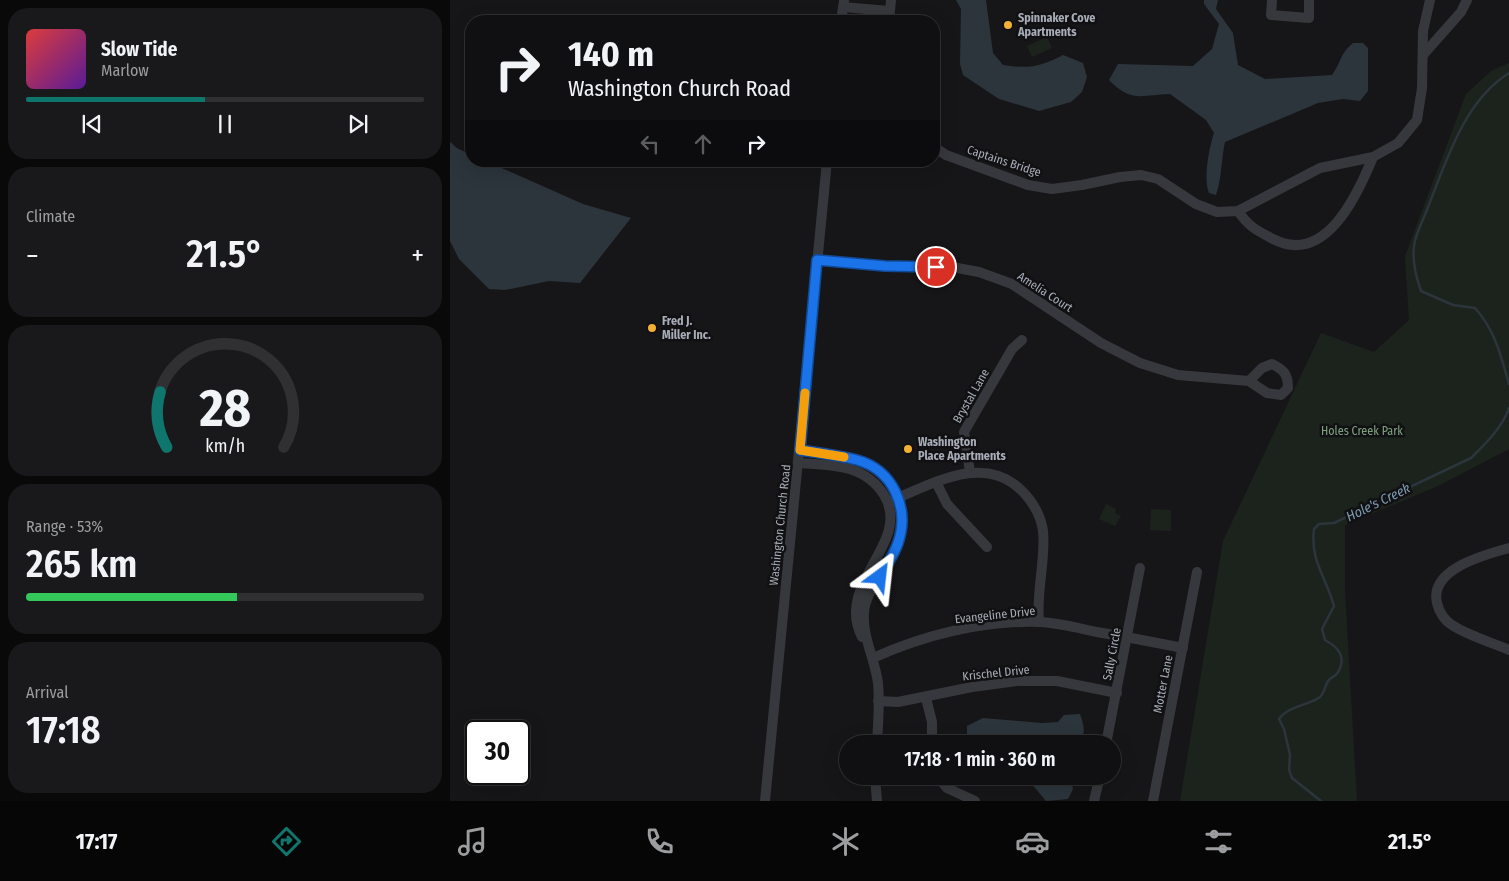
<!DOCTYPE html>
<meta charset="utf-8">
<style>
body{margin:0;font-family:"Fira Sans Condensed",sans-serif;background:#19191b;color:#f1f3f6;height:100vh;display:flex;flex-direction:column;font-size:19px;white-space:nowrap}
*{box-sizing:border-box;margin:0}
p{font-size:16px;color:#9c9d9f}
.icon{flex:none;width:28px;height:28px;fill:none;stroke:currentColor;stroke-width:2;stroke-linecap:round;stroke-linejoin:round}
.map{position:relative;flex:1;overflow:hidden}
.panel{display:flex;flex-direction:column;gap:8px;padding:8px;background:#09090a;width:450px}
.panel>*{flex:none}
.guide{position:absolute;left:15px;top:15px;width:475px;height:152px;border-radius:20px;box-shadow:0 5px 20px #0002,0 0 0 1px #303032;background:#101012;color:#f1f3f6;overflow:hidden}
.speed{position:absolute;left:15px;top:720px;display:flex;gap:10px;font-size:25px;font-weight:700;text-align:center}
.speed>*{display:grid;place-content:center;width:65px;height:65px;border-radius:50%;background:#101012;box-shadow:0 5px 20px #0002,0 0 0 1px #303032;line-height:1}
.speed .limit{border:2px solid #111;border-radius:8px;background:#fff;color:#111}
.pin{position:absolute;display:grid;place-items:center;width:42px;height:42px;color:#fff;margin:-21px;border:2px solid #fff;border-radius:50%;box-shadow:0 1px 5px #0007}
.me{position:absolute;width:55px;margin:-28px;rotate:30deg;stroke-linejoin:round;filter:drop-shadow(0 0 4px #0008)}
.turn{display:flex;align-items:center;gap:18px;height:105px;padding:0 20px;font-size:22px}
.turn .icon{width:65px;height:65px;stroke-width:2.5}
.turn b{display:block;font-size:35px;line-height:42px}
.lanes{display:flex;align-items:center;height:48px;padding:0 20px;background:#0003;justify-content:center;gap:25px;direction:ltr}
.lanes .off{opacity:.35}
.big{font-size:38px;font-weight:600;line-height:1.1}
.panel .tile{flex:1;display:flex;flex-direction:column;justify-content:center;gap:8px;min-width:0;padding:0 18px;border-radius:20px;background:#19191b}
.panel .dial{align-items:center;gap:0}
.dial svg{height:130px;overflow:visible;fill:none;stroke:#303032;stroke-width:7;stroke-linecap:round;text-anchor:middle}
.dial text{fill:#f1f3f6;stroke:none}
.song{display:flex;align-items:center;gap:15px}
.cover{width:60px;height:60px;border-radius:8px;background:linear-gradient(135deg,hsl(0 70% 55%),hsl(270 70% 35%))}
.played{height:5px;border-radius:2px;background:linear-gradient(90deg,#0f766e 45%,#303032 45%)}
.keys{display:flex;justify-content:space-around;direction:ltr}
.heat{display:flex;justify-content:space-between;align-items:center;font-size:28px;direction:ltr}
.charge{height:8px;border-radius:4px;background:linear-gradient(90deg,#34c759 53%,#303032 0)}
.trip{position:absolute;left:389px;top:735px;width:282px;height:50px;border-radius:25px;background:#101012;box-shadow:0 5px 20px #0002,0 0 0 1px #303032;font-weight:600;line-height:50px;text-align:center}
.dock{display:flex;height:80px;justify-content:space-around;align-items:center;background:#060607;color:#9c9d9f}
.dock .icon{width:35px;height:35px}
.dock .active{color:#0f766e}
.dock b{font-size:22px;color:#f1f3f6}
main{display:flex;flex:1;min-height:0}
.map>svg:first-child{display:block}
.green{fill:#1c231d}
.water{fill:#2c353c}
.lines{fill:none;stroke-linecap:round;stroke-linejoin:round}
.stream{stroke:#2c353c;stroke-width:2.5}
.minor{stroke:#37383d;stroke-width:10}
.route-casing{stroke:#114b97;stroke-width:12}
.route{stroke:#1a73e8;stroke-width:9}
.slow{stroke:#f59e0b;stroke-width:9}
.poi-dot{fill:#f2b134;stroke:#111113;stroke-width:2}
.labels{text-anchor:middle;stroke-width:5;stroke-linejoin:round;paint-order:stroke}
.poi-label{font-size:12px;font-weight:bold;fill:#a8adb8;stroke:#111113;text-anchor:start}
.street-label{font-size:12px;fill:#a8adb8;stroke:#111113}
.park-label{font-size:12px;fill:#7fa381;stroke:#111113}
.water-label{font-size:14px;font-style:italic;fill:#7f9bb3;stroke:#111113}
</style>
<main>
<section class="panel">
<div class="tile">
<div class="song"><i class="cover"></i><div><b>Slow Tide</b><p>Marlow</p></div></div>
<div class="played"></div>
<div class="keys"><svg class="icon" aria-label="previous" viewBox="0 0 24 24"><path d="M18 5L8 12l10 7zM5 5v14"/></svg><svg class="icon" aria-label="pause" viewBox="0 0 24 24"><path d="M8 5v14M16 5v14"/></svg><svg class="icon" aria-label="next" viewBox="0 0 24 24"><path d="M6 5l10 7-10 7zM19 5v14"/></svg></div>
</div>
<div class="tile"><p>Climate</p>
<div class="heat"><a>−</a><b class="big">21.5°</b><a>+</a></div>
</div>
<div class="tile dial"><svg viewBox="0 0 100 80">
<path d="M14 69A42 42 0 1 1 86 69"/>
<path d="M14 69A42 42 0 0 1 10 35" stroke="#0f766e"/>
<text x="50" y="56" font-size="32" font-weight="700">28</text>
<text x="50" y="72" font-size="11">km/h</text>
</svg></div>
<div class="tile"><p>Range · 53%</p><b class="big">265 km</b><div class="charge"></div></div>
<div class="tile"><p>Arrival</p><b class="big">17:18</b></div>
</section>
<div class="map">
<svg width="1059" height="801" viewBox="0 0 1059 801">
<rect width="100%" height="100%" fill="#161618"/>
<!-- green -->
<g class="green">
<path d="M597,37L602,48L582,57L577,46Z"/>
<path d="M1059,63V449L988,486L895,525V592L907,801H730L773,541L871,333L924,352L959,320L955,256L1016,94L1041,71Z"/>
<path d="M656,504L666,509L665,513L671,516L665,526L649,519Z"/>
<path d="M701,509L721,510V531L700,530Z"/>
</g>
<!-- water -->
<g class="water">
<path d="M506,0H536L543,53L553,65C580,69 589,67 613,55L633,63L637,77L632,92L621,102L589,111L549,99L513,75L510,64L511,9Z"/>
<path d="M754,0H768L766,9L783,33L788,65L815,79L882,75C892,61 889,55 903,43H913L918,48V91L910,101L893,99L868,103L775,142C771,160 772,178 766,195L759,193C753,180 759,147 764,133L756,120L720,94C691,95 681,103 659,80L668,64L743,66L762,49L769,24L754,4Z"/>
<path d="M0,142L7,148L21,155V161H36L133,204L181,218L130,283L99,281L55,290L39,289L9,259L0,241Z"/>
<path d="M630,714C634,726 637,734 627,744H517V726L533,718L592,723L608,722L614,715Z"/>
<path d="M575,776H620L623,789L618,799L596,801Z"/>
</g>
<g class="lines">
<!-- stream -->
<g class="stream">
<path d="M1059,73C1014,101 997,160 978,207C974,219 965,234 964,246C962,261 966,277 971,291L1003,305L1025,308C1045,330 1051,356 1059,384"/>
<path d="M871,801L842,778L839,770L840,755L834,729L829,719C838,706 857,706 870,697C875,693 875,684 879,680C882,677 887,675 888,672C897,657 888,647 875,640L872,629L884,606C876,577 860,561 864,529L869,524L884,523L1021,458C1036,443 1052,428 1059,408"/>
</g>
<!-- minor -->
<g class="minor">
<path d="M822,0L821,15L859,18V0"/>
<path d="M393,7L439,11"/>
<path d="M391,21L394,1"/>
<path d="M439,21L441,0"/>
<path d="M973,55L1011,12L1017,0"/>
<path d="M484,147L496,155L578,185L602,189L632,185L670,177L691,175L708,179L746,204L767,212L788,211L870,168L923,157L948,143L967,120L972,88L973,31L980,0"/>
<path d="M788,211C799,227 806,230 823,239C875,266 907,196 923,157"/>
<path d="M367,260L435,266L502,267L529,272L562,284L651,343L690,363L728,375L799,381L817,393L831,395L838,388C838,374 834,370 822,364L812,368L799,381"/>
<path d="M350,450C369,453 391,454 410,461C453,477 460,520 441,558C432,575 416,592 414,612C412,637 425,659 428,683C430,703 428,723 427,744"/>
<path d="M349,463C381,465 415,464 434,495C463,543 384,583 412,637"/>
<path d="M520,472L514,432L562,349L572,340"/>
<path d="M486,482L497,504L537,547"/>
<path d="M438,502C481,485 536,450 575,494C584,504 591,517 593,531C596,559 586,591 589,622"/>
<path d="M1059,548C1034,555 979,569 987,603C989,612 995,621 1002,625C1019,636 1041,642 1059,650"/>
<path d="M423,658C474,635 533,620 590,622C609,623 628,628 647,632C675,637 704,642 733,648"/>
<path d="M476,698L482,722V744"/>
<path d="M428,701L448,702L522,687L567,681H607L667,693"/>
<path d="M656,744L690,568"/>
<path d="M425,776L427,801"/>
<path d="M487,776L497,788L525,801"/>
<path d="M315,801L377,161"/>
<path d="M644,801L650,776"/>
<path d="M703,801L747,572"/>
</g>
</g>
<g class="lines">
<!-- route casing -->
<g class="route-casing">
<path id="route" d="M430,577C436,566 444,555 448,543C460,508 443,470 407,460C388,455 369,453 350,450L367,260L435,266L486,267"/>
</g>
<!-- route -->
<use href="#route" class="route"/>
<!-- slow -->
<path class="slow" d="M355,393L350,450L394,457"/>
</g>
<!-- markers -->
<g class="poi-dot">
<circle cx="558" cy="25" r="5"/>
<circle cx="202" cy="328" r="5"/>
<circle cx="458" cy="449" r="5"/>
</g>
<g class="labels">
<!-- poi labels -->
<g class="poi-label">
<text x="568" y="22">Spinnaker Cove<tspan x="568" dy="14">Apartments</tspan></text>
<text x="212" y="325">Fred J.<tspan x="212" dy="14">Miller Inc.</tspan></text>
<text x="468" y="446">Washington<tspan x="468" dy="14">Place Apartments</tspan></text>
</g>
<!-- street labels -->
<g class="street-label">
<text transform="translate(554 161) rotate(18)" y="4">Captains Bridge</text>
<text transform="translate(595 292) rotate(33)" y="4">Amelia Court</text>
<text transform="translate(521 396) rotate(-60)" y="4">Brystal Lane</text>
<text transform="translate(330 525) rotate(-84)" y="4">Washington Church Road</text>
<text transform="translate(545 615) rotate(-6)" y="4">Evangeline Drive</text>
<text transform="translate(662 654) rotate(-79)" y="4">Sally Circle</text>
<text transform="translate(546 673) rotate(-6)" y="4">Krischel Drive</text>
<text transform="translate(713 684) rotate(-79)" y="4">Motter Lane</text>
</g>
<!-- park labels -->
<g class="park-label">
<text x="912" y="435">Holes Creek Park</text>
</g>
<!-- water labels -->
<g class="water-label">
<text transform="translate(928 502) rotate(-26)" y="5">Hole's Creek</text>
</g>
</g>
</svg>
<div class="speed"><div class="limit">30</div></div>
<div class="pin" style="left:486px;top:267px;background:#d93025"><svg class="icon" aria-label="arrive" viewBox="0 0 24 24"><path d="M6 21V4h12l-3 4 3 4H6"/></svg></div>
<svg class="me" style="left:430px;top:577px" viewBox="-20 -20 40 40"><path d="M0-17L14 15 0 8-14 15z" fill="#1a73e8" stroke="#fff" stroke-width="4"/></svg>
<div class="trip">17:18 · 1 min · 360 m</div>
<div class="guide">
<div class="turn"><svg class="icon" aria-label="right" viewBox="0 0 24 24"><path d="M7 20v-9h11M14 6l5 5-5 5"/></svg><div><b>140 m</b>Washington Church Road</div></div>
<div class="lanes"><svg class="icon off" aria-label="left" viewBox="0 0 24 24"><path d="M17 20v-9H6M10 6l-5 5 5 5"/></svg><svg class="icon off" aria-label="ahead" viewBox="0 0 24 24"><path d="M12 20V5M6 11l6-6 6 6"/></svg><svg class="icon" aria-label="right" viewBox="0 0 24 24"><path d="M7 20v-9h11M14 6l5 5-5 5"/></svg></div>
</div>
</div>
</main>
<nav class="dock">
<b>17:17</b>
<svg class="icon active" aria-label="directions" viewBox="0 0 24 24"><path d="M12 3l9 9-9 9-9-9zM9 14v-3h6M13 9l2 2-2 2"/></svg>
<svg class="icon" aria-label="music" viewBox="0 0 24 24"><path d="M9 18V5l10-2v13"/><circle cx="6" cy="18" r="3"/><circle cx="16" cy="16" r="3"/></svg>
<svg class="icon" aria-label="phone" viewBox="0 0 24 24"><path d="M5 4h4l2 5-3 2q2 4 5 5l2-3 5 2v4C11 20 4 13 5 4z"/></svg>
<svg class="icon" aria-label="climate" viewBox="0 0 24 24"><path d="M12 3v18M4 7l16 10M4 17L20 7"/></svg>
<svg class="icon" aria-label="car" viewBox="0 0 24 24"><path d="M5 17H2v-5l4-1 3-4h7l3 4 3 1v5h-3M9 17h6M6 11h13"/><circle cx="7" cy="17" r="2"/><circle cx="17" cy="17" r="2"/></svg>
<svg class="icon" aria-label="filters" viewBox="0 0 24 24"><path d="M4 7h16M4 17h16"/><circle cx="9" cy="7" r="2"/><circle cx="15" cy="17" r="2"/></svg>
<b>21.5°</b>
</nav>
